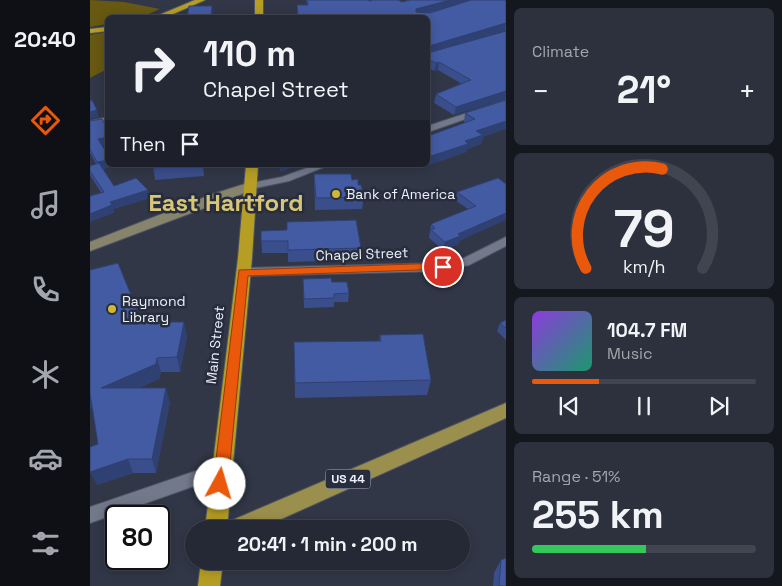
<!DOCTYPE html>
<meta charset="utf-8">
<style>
body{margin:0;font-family:"Space Grotesk",sans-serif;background:#2d313d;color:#f1f3f6;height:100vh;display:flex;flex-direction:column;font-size:19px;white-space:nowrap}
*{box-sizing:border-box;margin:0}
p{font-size:16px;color:#a3a6ad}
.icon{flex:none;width:28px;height:28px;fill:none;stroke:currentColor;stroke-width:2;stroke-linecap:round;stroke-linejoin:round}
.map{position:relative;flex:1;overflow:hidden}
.details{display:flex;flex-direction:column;gap:8px;padding:8px;background:#14171d;width:276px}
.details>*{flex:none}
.guide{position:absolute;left:15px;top:15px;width:325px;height:152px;border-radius:8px;box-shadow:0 2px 12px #0003,0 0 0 1px #424550;background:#252935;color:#f1f3f6;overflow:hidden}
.speed{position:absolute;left:15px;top:505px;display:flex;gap:10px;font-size:25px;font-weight:700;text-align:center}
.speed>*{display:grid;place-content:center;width:65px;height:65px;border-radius:50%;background:#252935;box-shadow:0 2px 12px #0003,0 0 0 1px #424550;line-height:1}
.speed .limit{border:2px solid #111;border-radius:8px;background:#fff;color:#111}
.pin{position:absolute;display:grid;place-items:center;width:42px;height:42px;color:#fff;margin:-21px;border:2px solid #fff;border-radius:50%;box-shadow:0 1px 5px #0007}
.me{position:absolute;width:55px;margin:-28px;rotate:6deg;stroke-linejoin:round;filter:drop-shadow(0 0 4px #0008)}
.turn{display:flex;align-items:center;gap:18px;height:105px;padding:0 15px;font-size:22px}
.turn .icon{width:65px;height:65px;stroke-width:2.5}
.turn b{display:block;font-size:35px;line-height:42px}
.then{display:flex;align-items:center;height:48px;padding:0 15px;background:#0003;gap:10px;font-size:19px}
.big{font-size:38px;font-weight:700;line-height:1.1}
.details .card{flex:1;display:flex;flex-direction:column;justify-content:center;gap:8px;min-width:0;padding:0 18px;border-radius:8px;background:#2d313d}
.details .dial{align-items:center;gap:0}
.dial svg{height:130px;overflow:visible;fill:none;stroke:#424550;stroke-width:7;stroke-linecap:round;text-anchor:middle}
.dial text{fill:#f1f3f6;stroke:none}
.song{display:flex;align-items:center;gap:15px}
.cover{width:60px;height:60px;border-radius:8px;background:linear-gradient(135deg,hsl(270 70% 55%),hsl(160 70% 35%))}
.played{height:5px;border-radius:2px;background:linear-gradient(90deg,#ea580c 30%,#424550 30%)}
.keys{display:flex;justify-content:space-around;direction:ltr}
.heat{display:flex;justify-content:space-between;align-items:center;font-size:28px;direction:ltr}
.charge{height:8px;border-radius:4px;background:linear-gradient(90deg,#34c759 51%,#424550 0)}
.trip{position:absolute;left:95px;top:520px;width:285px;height:50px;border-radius:25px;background:#252935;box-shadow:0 2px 12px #0003,0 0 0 1px #424550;font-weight:700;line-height:50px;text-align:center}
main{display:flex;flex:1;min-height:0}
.menu{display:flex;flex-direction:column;width:90px;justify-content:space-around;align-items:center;background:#0f1015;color:#a3a6ad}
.menu .icon{width:35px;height:35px}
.menu .active{color:#ea580c}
.menu b{font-size:22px;color:#f1f3f6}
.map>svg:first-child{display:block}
.green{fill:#675912}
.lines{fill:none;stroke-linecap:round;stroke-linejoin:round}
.street-casing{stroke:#505563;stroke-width:2}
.secondary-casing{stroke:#505563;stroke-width:2}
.primary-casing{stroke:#505563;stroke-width:2}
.highway-casing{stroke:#505563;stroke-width:2}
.street{fill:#72798b;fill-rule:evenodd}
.secondary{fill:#86846c;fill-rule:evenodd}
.primary{fill:#9b8f4d;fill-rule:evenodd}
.highway{fill:#b69e24;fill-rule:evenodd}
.wall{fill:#3a4e8c}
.shaded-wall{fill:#2f4072}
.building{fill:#435ba3;stroke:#2f4072}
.route{fill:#ea580c;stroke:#983908}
.poi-dot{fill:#d1b736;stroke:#272d3c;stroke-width:2}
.labels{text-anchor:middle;stroke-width:5;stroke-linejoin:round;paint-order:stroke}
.shield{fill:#272d3c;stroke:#b1b6c2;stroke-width:1}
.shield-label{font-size:12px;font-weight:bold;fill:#ecf1fb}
.poi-label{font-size:14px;fill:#ecf1fb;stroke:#272d3c;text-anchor:start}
.street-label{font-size:14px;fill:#ecf1fb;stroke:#272d3c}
.town-label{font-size:24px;font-weight:bold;fill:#d7c678;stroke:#272d3c}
</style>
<main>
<nav class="menu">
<b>20:40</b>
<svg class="icon active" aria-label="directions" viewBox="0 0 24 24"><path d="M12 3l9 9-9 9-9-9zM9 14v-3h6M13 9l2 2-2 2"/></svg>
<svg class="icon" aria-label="music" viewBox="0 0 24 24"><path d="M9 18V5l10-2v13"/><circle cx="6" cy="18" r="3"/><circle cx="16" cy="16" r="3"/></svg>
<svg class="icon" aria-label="phone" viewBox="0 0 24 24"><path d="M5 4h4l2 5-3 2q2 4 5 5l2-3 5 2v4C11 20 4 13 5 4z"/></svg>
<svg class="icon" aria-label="climate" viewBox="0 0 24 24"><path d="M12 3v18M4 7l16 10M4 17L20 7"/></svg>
<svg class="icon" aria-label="car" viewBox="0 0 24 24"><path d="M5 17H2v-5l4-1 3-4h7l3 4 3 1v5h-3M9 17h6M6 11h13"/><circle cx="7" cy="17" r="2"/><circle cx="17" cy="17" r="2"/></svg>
<svg class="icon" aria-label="filters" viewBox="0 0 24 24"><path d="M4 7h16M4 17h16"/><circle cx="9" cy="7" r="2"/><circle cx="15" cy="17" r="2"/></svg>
</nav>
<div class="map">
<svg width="416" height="586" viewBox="0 0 416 586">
<rect width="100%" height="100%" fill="#313747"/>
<!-- green -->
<g class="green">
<path d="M0,0L34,2L70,9L52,17L18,18L17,24L0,27Z"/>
<path d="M17,32V69L0,78V35Z"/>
</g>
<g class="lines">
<!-- street casing -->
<g class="street-casing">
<g id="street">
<path d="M416,100V105L338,132V126Z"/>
<path d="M18,117V123L0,127V121Z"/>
<path d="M225,165H239L199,181L161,189L156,186L157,184L192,177Z"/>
<path d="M416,237V246L379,265L353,271L153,276L147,272L153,268L353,263L372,259Z"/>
<path d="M132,462L138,464L140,469L138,474L0,523V507Z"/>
</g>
</g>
<!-- secondary casing -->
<g class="secondary-casing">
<path id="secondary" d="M161,182L165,183L167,186L165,189L0,251V242L123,194Z"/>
</g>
<!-- primary casing -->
<g class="primary-casing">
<path id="primary" d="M416,403V418L169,529H135L138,522Z"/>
</g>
<!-- highway casing -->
<g class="highway-casing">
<g id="highway">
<path d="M105,0H115L74,18H62Z"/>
<rect x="165" y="0" width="8" height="18"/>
<path d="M18,27V31L0,33V29Z"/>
<path d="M156,165H168L162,258L137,529H115L148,258Z"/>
<path d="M111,561H133L130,586H108Z"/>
</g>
</g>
<!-- street -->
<use href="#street" class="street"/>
<!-- secondary -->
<use href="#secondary" class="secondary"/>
<!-- primary -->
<use href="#primary" class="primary"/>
<!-- highway -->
<use href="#highway" class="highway"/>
</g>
<!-- wall -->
<g class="wall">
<path d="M216,0H279V1L312,2L416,0V30L352,49L416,31L364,115L344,103L346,94L372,84L348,70L344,71L338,68V18H190V16L207,15V5H217Z"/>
<path d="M416,100L393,137L391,144L377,149L376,152L330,168L326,165H338L375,123L374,122L375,113Z"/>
<path d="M0,121L22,166L13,169L24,186L60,198L23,209L24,213L0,175V166L6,164L0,153Z"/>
<path d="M63,165H113L114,176L65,180Z"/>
<path d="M224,174L262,180L268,185L274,197L272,209L225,210Z"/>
<path d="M408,178L385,233L369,241L368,244L353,250L339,238L341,224L378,209L365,200L367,192Z"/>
<path d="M171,231L271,248L270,260L198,262V253H172Z"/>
<path d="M213,279L242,282L259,293L258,302H244V307L214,308Z"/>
<path d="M416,320V340L407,331L410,323Z"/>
<path d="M52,322L97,336L90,372H71L69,379L49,388L80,402L66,473H43L7,485L8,444L3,408L0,409Z"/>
<path d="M290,335L341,380L337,395L205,398L204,342L289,341Z"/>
<path d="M411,560L416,586H403L404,573Z"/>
</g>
<!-- shaded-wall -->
<g class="shaded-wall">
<path d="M360,0H384L326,16V9Z"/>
<path d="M122,6L123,18H121Z"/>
<path d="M416,23L415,30L338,53L339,46Z"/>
<path d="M349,62L348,70L344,71L346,63Z"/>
<path d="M416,91V99L364,115L366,107Z"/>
<path d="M7,110L9,117L0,119V112Z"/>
<path d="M416,121V129L393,137L391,144L377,149L376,152L330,168V165H338V157L375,141L386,131Z"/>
<path d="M18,137V145L10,146L8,139Z"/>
<path d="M18,160V165H21L22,166L9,170L7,162Z"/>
<path d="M189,165H210L190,172Z"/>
<path d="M58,190L60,198L23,209L24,213L0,222V214L20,202Z"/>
<path d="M416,213V220L369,241L368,244L353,250L355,242L368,234Z"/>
<path d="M94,322L97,336L90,372L87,357Z"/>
<path d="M67,358L71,372L69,379L17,402L11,388Z"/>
<path d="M76,388L80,402L66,473L62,459Z"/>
<path d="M0,393L6,407L0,409Z"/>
<path d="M38,459L43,473L7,485L0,472Z"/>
</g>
<!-- building -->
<g class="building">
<path d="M217,0H279V1L283,0H308L312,2L320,0H360L326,9V12L340,13L381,0H416V23L339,46L338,53L416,31V91L366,107L346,94L381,80L349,62L346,63L338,59V18H190V16L208,15L207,5H218Z"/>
<path d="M99,6H122L121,18H97Z"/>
<path d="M2,100L7,110L0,112V101Z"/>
<path d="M416,100V121L386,131L393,135L375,141L378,144L338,157V136L385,119L375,113Z"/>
<path d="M12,119L18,129V137L8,139L18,155V160L7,162L0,149V121Z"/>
<path d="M9,163L24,186L46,178L58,190L20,202L22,205L0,214V196L14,192L0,171V166Z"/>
<path d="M63,165H105L63,168Z"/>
<path d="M224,174H261L262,180L268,179V185H271L274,197L226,198Z"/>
<path d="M408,178L416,184V213L368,234L370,236L355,242L341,230L345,228L341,224L386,206L367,192Z"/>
<path d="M266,220L271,248L198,250V241H171V231L197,230V222Z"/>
<path d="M28,263L52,322H94L87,357L67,358L66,364L11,388H76L62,459H38L0,472V447L8,444L0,393V270Z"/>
<path d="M241,278L242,282H257L259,293L244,294V298L214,299L213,279Z"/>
<path d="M416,320V328L410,323Z"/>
<path d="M333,334L341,380L205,383L204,342L291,341L290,335Z"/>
<path d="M416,558V586H409L411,560Z"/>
</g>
<!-- route -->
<path class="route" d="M353,263L357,264V269L158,276L138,484L136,489L130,491L125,489L123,484L149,270Z"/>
<!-- markers -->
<g class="poi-dot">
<circle cx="246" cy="194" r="5"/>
<circle cx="22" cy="309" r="5"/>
</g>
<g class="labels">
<!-- shield labels -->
<rect class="shield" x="235.5" y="469.5" width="45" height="19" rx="4"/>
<g class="shield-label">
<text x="258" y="483">US 44</text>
</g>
<!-- poi labels -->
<g class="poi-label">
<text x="256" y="199">Bank of America</text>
<text x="32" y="306">Raymond<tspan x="32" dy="16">Library</tspan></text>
</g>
<!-- street labels -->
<g class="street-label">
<text transform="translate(272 254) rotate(-2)" y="5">Chapel Street</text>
<text transform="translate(125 345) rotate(-84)" y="5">Main Street</text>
</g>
<!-- town labels -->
<g class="town-label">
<text x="136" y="211">East Hartford</text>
</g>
</g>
</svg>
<div class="speed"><div class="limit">80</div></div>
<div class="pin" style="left:353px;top:267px;background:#d93025"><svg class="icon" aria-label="arrive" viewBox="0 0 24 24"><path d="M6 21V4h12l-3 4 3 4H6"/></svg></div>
<svg class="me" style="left:130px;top:484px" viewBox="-20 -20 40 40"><circle r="19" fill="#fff"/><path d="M0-13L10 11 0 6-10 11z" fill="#ea580c"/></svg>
<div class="trip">20:41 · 1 min · 200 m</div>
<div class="guide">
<div class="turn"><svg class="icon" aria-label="right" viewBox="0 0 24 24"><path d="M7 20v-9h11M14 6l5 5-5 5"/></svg><div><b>110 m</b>Chapel Street</div></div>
<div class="then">Then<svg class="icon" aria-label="arrive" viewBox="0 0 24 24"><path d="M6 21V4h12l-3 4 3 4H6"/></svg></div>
</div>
</div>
<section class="details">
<div class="card"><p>Climate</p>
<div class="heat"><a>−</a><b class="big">21°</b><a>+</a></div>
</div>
<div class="card dial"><svg viewBox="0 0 100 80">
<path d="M14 69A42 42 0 1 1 86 69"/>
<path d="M14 69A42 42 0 0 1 61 8" stroke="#ea580c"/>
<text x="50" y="56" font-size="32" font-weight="700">79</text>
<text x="50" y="72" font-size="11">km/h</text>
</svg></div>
<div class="card">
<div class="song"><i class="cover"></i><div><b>104.7 FM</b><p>Music</p></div></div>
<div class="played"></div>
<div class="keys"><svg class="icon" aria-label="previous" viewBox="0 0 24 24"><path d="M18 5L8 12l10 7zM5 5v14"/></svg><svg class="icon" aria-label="pause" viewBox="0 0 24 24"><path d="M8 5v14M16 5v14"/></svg><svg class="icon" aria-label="next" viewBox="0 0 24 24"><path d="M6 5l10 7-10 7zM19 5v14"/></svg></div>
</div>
<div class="card"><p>Range · 51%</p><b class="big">255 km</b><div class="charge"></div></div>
</section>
</main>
